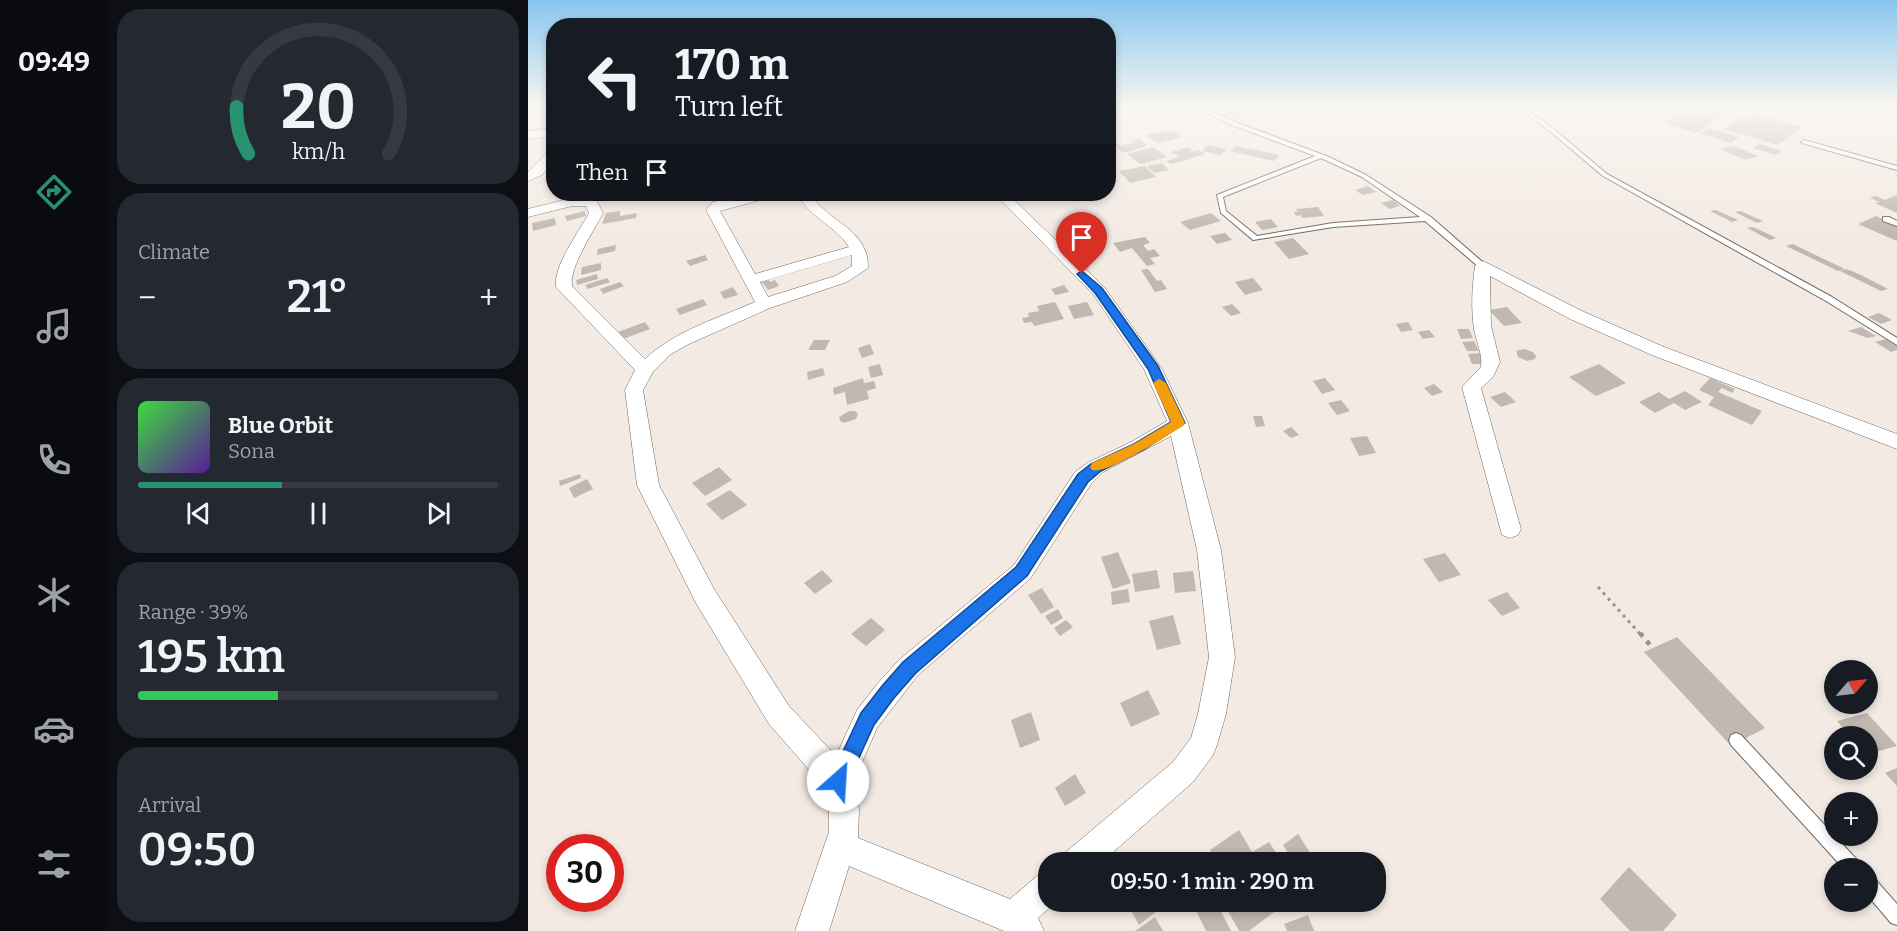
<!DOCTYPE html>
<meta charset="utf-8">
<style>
body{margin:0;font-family:Bitter,serif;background:#242831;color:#f1f3f6;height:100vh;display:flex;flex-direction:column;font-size:22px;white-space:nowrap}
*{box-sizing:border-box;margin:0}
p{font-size:20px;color:#9ea1a6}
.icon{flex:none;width:33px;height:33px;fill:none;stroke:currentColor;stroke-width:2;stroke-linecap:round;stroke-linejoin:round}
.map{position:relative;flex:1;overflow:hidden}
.sheet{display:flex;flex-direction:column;gap:9px;padding:9px;background:#0d0f14;width:420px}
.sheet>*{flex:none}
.hud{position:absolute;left:18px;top:18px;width:570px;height:183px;border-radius:24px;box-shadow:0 3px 9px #0003;background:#171b24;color:#f1f3f6;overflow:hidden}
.needle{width:39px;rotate:62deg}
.tools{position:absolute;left:1296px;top:660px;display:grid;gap:12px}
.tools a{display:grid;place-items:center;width:54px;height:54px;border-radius:50%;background:#171b24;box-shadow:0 3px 9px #0003;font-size:30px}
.speed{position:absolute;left:18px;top:834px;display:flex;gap:12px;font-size:30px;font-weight:700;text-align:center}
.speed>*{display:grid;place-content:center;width:78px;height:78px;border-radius:50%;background:#171b24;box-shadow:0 3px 9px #0003;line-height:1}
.speed .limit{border:9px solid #d22;background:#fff;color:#111}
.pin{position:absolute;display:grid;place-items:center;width:51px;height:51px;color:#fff;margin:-62px -26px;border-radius:50% 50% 50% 0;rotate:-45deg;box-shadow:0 0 6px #0007}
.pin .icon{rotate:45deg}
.me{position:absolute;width:66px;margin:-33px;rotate:26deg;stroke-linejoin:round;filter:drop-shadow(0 0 4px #0008)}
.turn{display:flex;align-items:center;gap:21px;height:126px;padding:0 30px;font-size:27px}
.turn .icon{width:78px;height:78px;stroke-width:2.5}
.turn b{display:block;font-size:42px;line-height:51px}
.then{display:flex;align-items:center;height:57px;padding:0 30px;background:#0003;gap:12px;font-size:22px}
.big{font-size:45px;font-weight:600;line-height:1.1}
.sheet .tile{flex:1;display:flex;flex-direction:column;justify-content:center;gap:9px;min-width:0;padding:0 21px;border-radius:24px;background:#242831}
.sheet .dial{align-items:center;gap:0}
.dial svg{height:156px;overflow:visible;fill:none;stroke:#363941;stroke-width:7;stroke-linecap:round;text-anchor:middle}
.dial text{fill:#f1f3f6;stroke:none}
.song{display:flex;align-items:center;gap:18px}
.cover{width:72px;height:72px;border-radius:9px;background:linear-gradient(135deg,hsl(120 70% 55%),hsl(270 70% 35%))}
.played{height:6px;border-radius:3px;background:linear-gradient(90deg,#28916f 40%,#363941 40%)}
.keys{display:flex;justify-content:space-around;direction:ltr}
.heat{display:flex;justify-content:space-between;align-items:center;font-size:33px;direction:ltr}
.charge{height:9px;border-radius:4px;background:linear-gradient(90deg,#34c759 39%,#363941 0)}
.trip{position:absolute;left:510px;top:852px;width:348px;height:60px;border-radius:24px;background:#171b24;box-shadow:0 3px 9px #0003;font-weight:600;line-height:60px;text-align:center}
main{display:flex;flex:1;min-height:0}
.dock{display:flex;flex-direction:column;width:108px;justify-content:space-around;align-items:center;background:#090b0e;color:#9ea1a6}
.dock .icon{width:42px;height:42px}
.dock .on{color:#28916f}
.dock b{font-size:27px;color:#f1f3f6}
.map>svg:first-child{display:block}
.building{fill:#c1b9b1}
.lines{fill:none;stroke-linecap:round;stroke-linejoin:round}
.service-casing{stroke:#6f6861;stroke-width:2}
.minor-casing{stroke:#6f6861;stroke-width:1}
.path-far1{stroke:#9a938e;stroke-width:3;stroke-dasharray:3 4.5;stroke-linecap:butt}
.path{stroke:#9a938e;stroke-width:4.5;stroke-dasharray:4.5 6;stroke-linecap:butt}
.service{fill:#fff;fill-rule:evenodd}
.minor{fill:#fff;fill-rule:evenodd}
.route{fill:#1a73e8;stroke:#114b97;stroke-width:1.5}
.slow{fill:#f59e0b}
</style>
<main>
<nav class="dock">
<b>09:49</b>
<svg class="icon on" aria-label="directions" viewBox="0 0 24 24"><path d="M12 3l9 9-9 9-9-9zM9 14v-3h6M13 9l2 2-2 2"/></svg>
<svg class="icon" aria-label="music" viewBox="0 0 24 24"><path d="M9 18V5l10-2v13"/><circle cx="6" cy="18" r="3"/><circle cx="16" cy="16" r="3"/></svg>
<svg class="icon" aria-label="phone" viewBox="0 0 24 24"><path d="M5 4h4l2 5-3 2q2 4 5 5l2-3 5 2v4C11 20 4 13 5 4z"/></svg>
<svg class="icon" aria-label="climate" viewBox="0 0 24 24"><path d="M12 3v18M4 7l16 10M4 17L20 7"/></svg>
<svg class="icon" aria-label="car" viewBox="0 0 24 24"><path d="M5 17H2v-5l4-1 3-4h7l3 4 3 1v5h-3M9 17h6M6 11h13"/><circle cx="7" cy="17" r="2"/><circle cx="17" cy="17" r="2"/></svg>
<svg class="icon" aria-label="filters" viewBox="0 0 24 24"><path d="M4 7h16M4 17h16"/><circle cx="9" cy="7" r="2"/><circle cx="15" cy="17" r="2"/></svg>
</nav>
<section class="sheet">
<div class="tile dial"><svg viewBox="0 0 100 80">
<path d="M14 69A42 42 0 1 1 86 69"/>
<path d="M14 69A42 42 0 0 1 8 45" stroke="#28916f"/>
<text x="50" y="56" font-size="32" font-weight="700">20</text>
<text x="50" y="72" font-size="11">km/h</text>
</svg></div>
<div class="tile"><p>Climate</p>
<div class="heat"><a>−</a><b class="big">21°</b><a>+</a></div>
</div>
<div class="tile">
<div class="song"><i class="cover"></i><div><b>Blue Orbit</b><p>Sona</p></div></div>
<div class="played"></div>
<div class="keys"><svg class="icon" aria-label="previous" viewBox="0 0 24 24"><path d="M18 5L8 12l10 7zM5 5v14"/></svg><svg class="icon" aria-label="pause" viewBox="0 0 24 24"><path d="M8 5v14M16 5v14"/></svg><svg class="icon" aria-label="next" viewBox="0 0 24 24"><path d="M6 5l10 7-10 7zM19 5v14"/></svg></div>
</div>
<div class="tile"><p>Range · 39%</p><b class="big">195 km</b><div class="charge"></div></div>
<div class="tile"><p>Arrival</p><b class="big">09:50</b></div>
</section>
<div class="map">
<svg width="1369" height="931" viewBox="0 0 1369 931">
<rect width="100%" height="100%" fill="#f3eae3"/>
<!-- building -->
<g class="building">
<path d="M600,106H638L643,110L612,117Z"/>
<path d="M1178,106L1203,110L1168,133L1136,123L1152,113L1161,116Z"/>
<path d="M707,107L720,111L707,118L694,114Z"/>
<path d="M1226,114L1274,127L1250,145L1195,129L1214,116L1221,118Z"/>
<path d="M1180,128L1211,137L1203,143L1171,133Z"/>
<path d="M635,131L639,133L647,131L654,137L629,143L618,135Z"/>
<path d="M612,139L619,146L596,153L584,144L588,143L593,146L608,142L605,140Z"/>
<path d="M1232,144L1254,151L1248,155L1225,148Z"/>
<path d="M680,145L699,149L693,155L674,151Z"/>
<path d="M708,146L752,155L746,161L702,151Z"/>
<path d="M1206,146L1230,156L1217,160L1193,149Z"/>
<path d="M625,147L639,157L612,164L599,154Z"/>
<path d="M660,147L665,150L657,154L670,150L677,154L644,164L638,161L651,157L643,152Z"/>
<path d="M634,163L641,170L626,173L619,166Z"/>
<path d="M617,166L628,177L602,183L591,171Z"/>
<path d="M840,186L848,192L835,195L827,190Z"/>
<path d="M1369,195V213L1347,203L1351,202L1342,198L1348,196L1357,200Z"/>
<path d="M865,200L872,206L861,209L853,203Z"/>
<path d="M790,207L796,216L774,218L773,215L768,216L766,212H770L768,209Z"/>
<path d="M1188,210L1210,220L1204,222L1182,211Z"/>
<path d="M57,211L58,216L39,221L37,216Z"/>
<path d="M92,211V216L109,213L108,218L74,224L78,213Z"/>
<path d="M1212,211L1224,216L1235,221L1229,223L1207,212Z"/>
<path d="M683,213L693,221L662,230L652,222Z"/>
<path d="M1348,216L1369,225V241L1330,224Z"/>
<path d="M27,218L28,225L5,231L4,223Z"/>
<path d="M743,219L750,227L734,230L727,222Z"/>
<path d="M1225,227L1236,232L1248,238L1242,240L1219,228Z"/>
<path d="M697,233L704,240L689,244L682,236Z"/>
<path d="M617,237L622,243L615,245L620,251L626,249L632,256L622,258L627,264L619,266L604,248L592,252L585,243Z"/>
<path d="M765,238L781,254L761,259L746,242Z"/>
<path d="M1265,244L1277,250L1317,269L1310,271L1258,246Z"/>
<path d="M88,245L87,251L69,255L70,249Z"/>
<path d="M177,255L180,260L162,266L158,261Z"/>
<path d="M73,263V270L53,275L54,267Z"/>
<path d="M620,269L629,281L633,280L639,289L627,292L613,270Z"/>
<path d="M1319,269L1333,275L1360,289L1353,291L1312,271Z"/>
<path d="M69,274L70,279L49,285L48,280Z"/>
<path d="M239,277L242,282L247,280L251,286L240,290L235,283L229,285L226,281Z"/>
<path d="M79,278L82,282L60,289L57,285Z"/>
<path d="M725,278L735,290L717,295L707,282Z"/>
<path d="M92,282L96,286L75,294L72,289Z"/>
<path d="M536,285L541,292L527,295L523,289Z"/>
<path d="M205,287L210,295L196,299L192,292Z"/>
<path d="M175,299L179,305L152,315L148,309Z"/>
<path d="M527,302L536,319L506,326L504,322L496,323L494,318L501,317L500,313L511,311L509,306Z"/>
<path d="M559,302L566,315L546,319L540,306Z"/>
<path d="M704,304L713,313L703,316L694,307Z"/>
<path d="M979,307L994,323L976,326L961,310Z"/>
<path d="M1351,313L1364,320L1353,324L1340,317Z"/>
<path d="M117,322L122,329L95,339L90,332Z"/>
<path d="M880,322L885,330L873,332L868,324Z"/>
<path d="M1333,327L1348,336L1340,338L1320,331Z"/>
<path d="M929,329H941L945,338L933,339Z"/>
<path d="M901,330L907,337L895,339L890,332Z"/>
<path d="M1358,339L1369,346V350L1363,352L1347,342Z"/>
<path d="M286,340H302L297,350H280Z"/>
<path d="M946,341L951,351H939L934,342Z"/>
<path d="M342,344L346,354L334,358L330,348Z"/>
<path d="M996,349L1005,352L1008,356L1007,359L999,361L990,357L988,351Z"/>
<path d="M952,353L957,364H944L940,354Z"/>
<path d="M352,364L355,375L343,378L340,367Z"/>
<path d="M1071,364L1098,383L1068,396L1041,377Z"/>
<path d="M295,368L297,375L280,380L279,372Z"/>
<path d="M335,378L336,383L346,381L348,388L339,391L341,399L319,405L317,392L306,395L305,388Z"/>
<path d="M797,378L807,390L794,394L785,381Z"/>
<path d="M1182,378L1207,389L1204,393L1194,388L1190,392L1234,411L1224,425L1180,405L1186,397L1171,390Z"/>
<path d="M906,384L915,392L904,396L896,388Z"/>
<path d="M1157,391L1174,402L1157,410L1146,403L1127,413L1111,402L1131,392L1141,399Z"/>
<path d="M977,392L988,402L973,407L962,397Z"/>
<path d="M813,400L822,411L809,415L800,403Z"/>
<path d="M321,411H327L330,414L328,419L316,423L312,421L311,417Z"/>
<path d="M725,416H734L737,426L728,427Z"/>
<path d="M763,427L771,435L763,438L755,431Z"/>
<path d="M839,436L848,453L831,456L822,438Z"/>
<path d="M191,467L204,480L177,496L164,483Z"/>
<path d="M52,474L53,478L32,486L31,481Z"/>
<path d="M59,479L65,489L46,498L41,488Z"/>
<path d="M202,490L219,505L194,520L178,504Z"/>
<path d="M590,552L603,583L585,589L573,557Z"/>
<path d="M917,553L933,575L911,582L895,559Z"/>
<path d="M294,570L305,581L287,594L276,583Z"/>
<path d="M629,570L632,588L607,592L604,574Z"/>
<path d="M665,571L668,591L647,593L645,573Z"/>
<path d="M514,588L526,607L513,614L500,595Z"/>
<path d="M600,589L602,602L584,605L583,592Z"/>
<path d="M979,592L992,608L974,616L960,600Z"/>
<path d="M530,609L535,618L523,625L517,616Z"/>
<path d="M645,615L653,644L629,650L621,621Z"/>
<path d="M343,618L357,630L338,646L323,634Z"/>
<path d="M538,620L545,627L532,636L526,628Z"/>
<path d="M1149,637L1237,728L1203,746L1116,652Z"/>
<path d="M620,690L632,714L603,727L592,703Z"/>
<path d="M503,712L512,740L492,748L483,720Z"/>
<path d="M1339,713L1369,746L1340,754V736H1322L1309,721Z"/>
<path d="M1369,768V786L1357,773Z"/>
<path d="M547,774L558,793L537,806L527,788Z"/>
<path d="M711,830L724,852L712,862H689L682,850Z"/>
<path d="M770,834L788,862H766L755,845Z"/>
<path d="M741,842L754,862H731L724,852Z"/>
<path d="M1101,867L1149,915L1135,931H1102L1072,899Z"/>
<path d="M598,902H624L629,911L611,925Z"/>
<path d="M664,902H688L703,931H678Z"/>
<path d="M695,902H751L754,906L721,931H711Z"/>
<path d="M780,915L786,931H759L756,924Z"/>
<path d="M627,917L635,931H607Z"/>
</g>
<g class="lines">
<!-- service casing -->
<g class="service-casing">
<g id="service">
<path d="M664,106H672L705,121L801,157L838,175L903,217L959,266L955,268H952L897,221L805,227L725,240L693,213L689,195L787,156L701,124ZM793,158L834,177L892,217L805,223L729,236L698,211L695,197Z"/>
<path d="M988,106H995L1028,131L1079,174L1304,297L1369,338V345L1298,301L1075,176L1024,133Z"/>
<path d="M1276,140L1369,166V170L1274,143L1273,142Z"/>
<path d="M1355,217H1361L1369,221V226L1355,221Z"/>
<path d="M1208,733L1213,735L1331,862L1333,868H1315L1203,745L1201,740L1203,735Z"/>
<path d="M1340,876L1346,878L1369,904V925L1363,923L1340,896Z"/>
</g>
</g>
<!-- minor casing -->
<g class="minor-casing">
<g id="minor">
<path d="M26,128V136L0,139V131Z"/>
<path d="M26,149V161L14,175L0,181V172L22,150Z"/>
<path d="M222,194H245L243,197L192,211L227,274L321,247C307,225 280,217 270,194H282C300,222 341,229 340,268L319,282L242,308L161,344L143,354L125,372L115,390L131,485L186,589L261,706L308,756L329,710L350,683L372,659L486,565L547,472L561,462L603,442L639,421L616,369L565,294L467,194H480L577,288L634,369L660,423L693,550L707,657L698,714L689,745L685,755L665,782L574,862H534L539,851L645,762L663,738L670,714L681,657L669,550L643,436L575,472L563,484L502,579L390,675L349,728L326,781L331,809L330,838L482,899L509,876L520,871V902H528L510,918L516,931H476L321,866L301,931H267L301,832V809L297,788L241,724L168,603L109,485L97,390L107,370L28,287C25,266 51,232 61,213L58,206H44L0,217V209L44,198L68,199L75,213C66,231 41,267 44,286L117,359C147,331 190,318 227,302L178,210L185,202ZM324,255V266L307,276L240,297L232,282Z"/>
<path d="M955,261L1054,311L1136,347L1369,434V449L1124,355L1042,319L962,276L963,326L972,362L965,377L953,388L993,529L990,535L982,538L974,535L934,387L953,367C955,354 948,342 946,329C943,308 944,287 947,266Z"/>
</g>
</g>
<!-- path-far1 -->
<path class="path-far1" d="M1070,587L1113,635"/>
<!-- path -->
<path class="path" d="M1112,633L1123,646"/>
<!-- service -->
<use href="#service" class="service"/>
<!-- minor -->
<use href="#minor" class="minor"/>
</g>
<!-- sky -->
<linearGradient id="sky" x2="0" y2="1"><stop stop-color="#87c6ee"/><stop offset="0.45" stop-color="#faf6f2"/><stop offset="1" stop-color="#faf6f2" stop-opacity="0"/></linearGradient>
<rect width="1369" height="236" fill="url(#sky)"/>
<!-- route -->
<path class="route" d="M554,271L574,288L630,366L657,423L615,450L573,471L560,482L499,576L388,673L366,698L346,725L317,788L310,791L304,788L301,781L333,713L354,686L375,662L488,567L550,474L563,464L606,444L643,422L620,369L567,293L549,274Z"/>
<!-- slow -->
<path class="slow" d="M631,379L638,383L657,423L655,426C639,436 578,475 564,470L562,467L564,463L606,444L643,422L625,383Z"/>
</svg>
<div class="tools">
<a><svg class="needle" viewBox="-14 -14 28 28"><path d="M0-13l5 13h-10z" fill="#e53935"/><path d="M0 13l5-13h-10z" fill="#9ea1a6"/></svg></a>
<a><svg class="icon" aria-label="search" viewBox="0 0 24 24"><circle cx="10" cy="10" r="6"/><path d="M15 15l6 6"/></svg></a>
<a>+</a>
<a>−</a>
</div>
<div class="speed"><div class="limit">30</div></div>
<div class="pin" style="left:554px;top:274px;background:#d93025"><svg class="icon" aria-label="arrive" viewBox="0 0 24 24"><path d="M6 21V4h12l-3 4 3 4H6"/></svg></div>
<svg class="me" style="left:310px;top:781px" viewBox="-20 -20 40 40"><circle r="19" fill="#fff"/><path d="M0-13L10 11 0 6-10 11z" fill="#1a73e8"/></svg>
<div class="trip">09:50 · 1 min · 290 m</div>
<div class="hud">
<div class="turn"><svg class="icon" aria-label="left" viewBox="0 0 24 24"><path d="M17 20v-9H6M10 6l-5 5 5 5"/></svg><div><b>170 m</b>Turn left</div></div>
<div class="then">Then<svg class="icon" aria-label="arrive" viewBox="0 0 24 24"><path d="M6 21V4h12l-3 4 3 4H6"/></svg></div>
</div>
</div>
</main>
